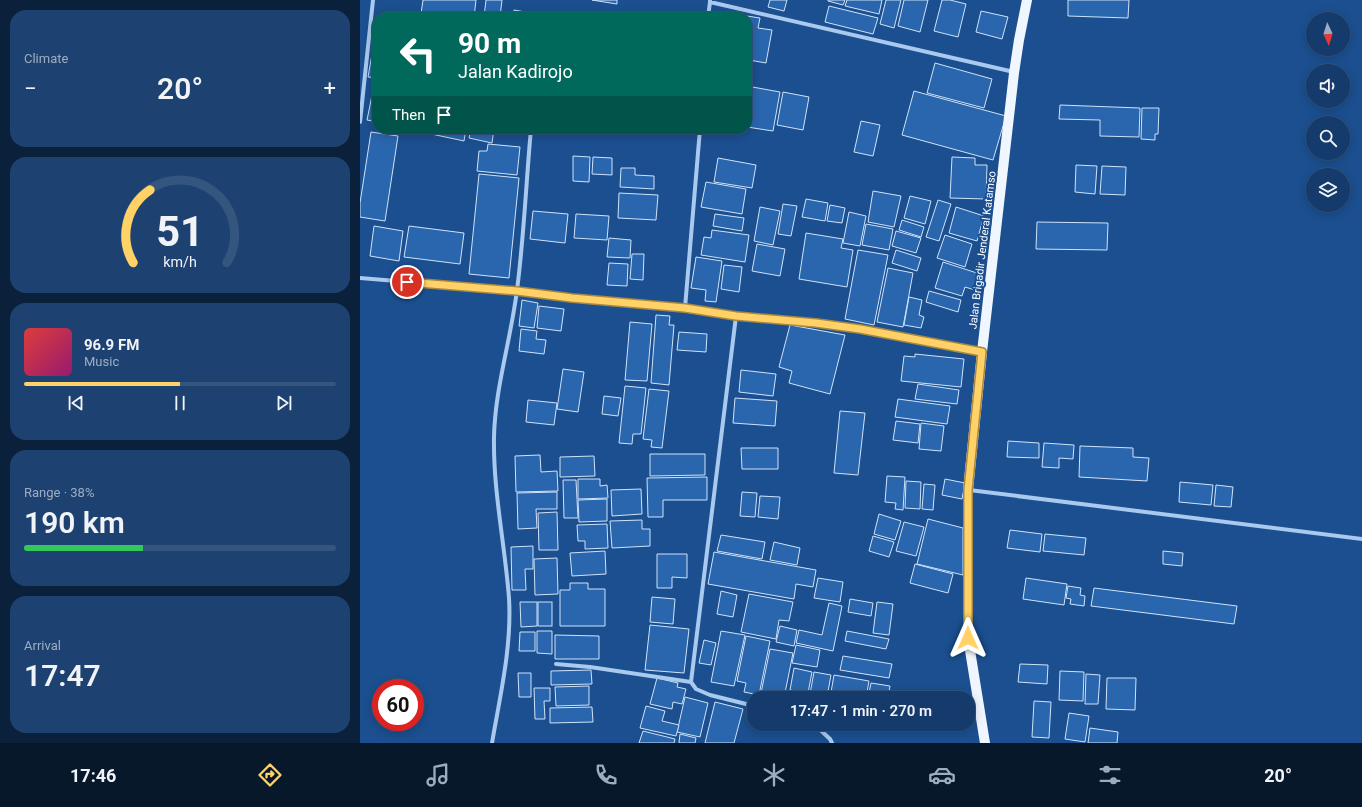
<!DOCTYPE html>
<meta charset="utf-8">
<style>
body{margin:0;font-family:Roboto,sans-serif;background:#1d4271;color:#f1f3f6;height:100vh;display:flex;flex-direction:column;font-size:15px;white-space:nowrap}
*{box-sizing:border-box;margin:0}
p{font-size:13px;color:#9dadc1}
.icon{flex:none;width:22px;height:22px;fill:none;stroke:currentColor;stroke-width:2;stroke-linecap:round;stroke-linejoin:round}
.map{position:relative;flex:1;overflow:hidden}
.drawer{display:flex;flex-direction:column;gap:10px;padding:10px;background:#0b203b;width:360px}
.drawer>*{flex:none}
.guide{position:absolute;left:12px;top:12px;width:380px;height:122px;border-radius:16px;box-shadow:0 2px 10px #0003,0 0 0 1px #33557e;background:#00695c;color:#fff;overflow:hidden}
.needle{width:26px;rotate:176deg}
.buttons{position:absolute;left:946px;top:12px;display:grid;gap:8px}
.buttons a{display:grid;place-items:center;width:44px;height:44px;border-radius:50%;background:#143b6b;box-shadow:0 2px 10px #0003,0 0 0 1px #33557e;font-size:20px}
.speed{position:absolute;left:12px;top:679px;display:flex;gap:8px;font-size:20px;font-weight:700;text-align:center}
.speed>*{display:grid;place-content:center;width:52px;height:52px;border-radius:50%;background:#143b6b;box-shadow:0 2px 10px #0003,0 0 0 1px #33557e;line-height:1}
.speed .limit{border:6px solid #d22;background:#fff;color:#111}
.pin{position:absolute;display:grid;place-items:center;width:34px;height:34px;color:#fff;margin:-17px;border:2px solid #fff;border-radius:50%;box-shadow:0 1px 4px #0007}
.me{position:absolute;width:44px;margin:-22px;rotate:0deg;stroke-linejoin:round;filter:drop-shadow(0 0 3px #0008)}
.turn{display:flex;align-items:center;gap:14px;height:84px;padding:0 20px;font-size:18px}
.turn .icon{width:52px;height:52px;stroke-width:2.5}
.turn b{display:block;font-size:28px;line-height:34px}
.then{display:flex;align-items:center;height:38px;padding:0 20px;background:#0003;gap:8px;font-size:15px}
.big{font-size:30px;font-weight:600;line-height:1.1}
.drawer .card{flex:1;display:flex;flex-direction:column;justify-content:center;gap:6px;min-width:0;padding:0 14px;border-radius:16px;background:#1d4271}
.drawer .dial{align-items:center;gap:0}
.dial svg{height:104px;overflow:visible;fill:none;stroke:#33557e;stroke-width:7;stroke-linecap:round;text-anchor:middle}
.dial text{fill:#f1f3f6;stroke:none}
.song{display:flex;align-items:center;gap:12px}
.cover{width:48px;height:48px;border-radius:6px;background:linear-gradient(135deg,hsl(0 70% 55%),hsl(320 70% 35%))}
.played{height:4px;border-radius:2px;background:linear-gradient(90deg,#ffd166 50%,#33557e 50%)}
.keys{display:flex;justify-content:space-around;direction:ltr}
.heat{display:flex;justify-content:space-between;align-items:center;font-size:22px;direction:ltr}
.charge{height:6px;border-radius:3px;background:linear-gradient(90deg,#34c759 38%,#33557e 0)}
.trip{position:absolute;left:387px;top:691px;width:228px;height:40px;border-radius:16px;background:#143b6b;box-shadow:0 2px 10px #0003,0 0 0 1px #33557e;font-weight:600;line-height:40px;text-align:center}
.tab-bar{display:flex;height:64px;justify-content:space-around;align-items:center;background:#08182b;color:#9dadc1}
.tab-bar .icon{width:28px;height:28px}
.tab-bar .on{color:#ffd166}
.tab-bar b{font-size:18px;color:#f1f3f6}
main{display:flex;flex:1;min-height:0}
.map>svg:first-child{display:block}
.building{fill:#2a66ad;stroke:#cfe3fa}
.lines{fill:none;stroke-linecap:round;stroke-linejoin:round}
.minor{stroke:#a9c9ee;stroke-width:4}
.primary{stroke:#f0f6ff;stroke-width:10}
.route-casing{stroke:#a68842;stroke-width:10}
.route{stroke:#ffd166;stroke-width:7}
.labels{text-anchor:middle;stroke-width:4;stroke-linejoin:round;paint-order:stroke}
.street-label{font-size:11px;fill:#fff;stroke:#1b4f8f}
</style>
<main>
<section class="drawer">
<div class="card"><p>Climate</p>
<div class="heat"><a>−</a><b class="big">20°</b><a>+</a></div>
</div>
<div class="card dial"><svg viewBox="0 0 100 80">
<path d="M14 69A42 42 0 1 1 86 69"/>
<path d="M14 69A42 42 0 0 1 27 13" stroke="#ffd166"/>
<text x="50" y="56" font-size="32" font-weight="700">51</text>
<text x="50" y="72" font-size="11">km/h</text>
</svg></div>
<div class="card">
<div class="song"><i class="cover"></i><div><b>96.9 FM</b><p>Music</p></div></div>
<div class="played"></div>
<div class="keys"><svg class="icon" aria-label="previous" viewBox="0 0 24 24"><path d="M18 5L8 12l10 7zM5 5v14"/></svg><svg class="icon" aria-label="pause" viewBox="0 0 24 24"><path d="M8 5v14M16 5v14"/></svg><svg class="icon" aria-label="next" viewBox="0 0 24 24"><path d="M6 5l10 7-10 7zM19 5v14"/></svg></div>
</div>
<div class="card"><p>Range · 38%</p><b class="big">190 km</b><div class="charge"></div></div>
<div class="card"><p>Arrival</p><b class="big">17:47</b></div>
</section>
<div class="map">
<svg width="1002" height="743" viewBox="0 0 1002 743">
<rect width="100%" height="100%" fill="#1b4f8f"/>
<!-- building -->
<g class="building">
<path d="M63,0H116L114,17H82L61,14Z"/>
<path d="M126,0H142L140,17H124Z"/>
<path d="M232,0H257V4Z"/>
<path d="M410,0H427L424,11L408,7Z"/>
<path d="M468,0H485L483,5L468,1Z"/>
<path d="M487,0H522L519,14L485,6Z"/>
<path d="M526,0H541L534,28L520,24Z"/>
<path d="M544,0H568L560,32L538,26Z"/>
<path d="M582,0H590L606,4L598,37L574,31Z"/>
<path d="M708,0H769L768,18L708,16Z"/>
<path d="M469,6L518,18L513,34L465,22Z"/>
<path d="M154,10L183,15L182,17H153Z"/>
<path d="M621,11L648,17L642,39L616,32Z"/>
<path d="M374,14L400,18L398,28L412,30L406,63L389,60L387,69V17H373Z"/>
<path d="M12,54L17,55V78L8,77Z"/>
<path d="M575,63L632,79L624,108L567,93Z"/>
<path d="M387,86L420,92L413,131L387,127Z"/>
<path d="M554,91L646,116L633,160L542,135Z"/>
<path d="M423,92L449,97L443,130L417,125Z"/>
<path d="M12,95L17,96V122L7,120Z"/>
<path d="M700,105L780,108L779,137L740,136V120L699,119Z"/>
<path d="M782,108H799L798,134H795V140L781,139Z"/>
<path d="M501,121L520,125L513,156L494,152Z"/>
<path d="M48,129H106L104,141Z"/>
<path d="M111,129H134L132,143L109,138Z"/>
<path d="M11,132L38,136L25,221L0,217V203Z"/>
<path d="M128,144L160,147L157,175L117,171L119,151H127Z"/>
<path d="M213,156L230,157L229,182L213,181Z"/>
<path d="M233,157L252,158V175L232,174Z"/>
<path d="M592,157L615,158V165H627L626,199L590,198Z"/>
<path d="M358,158L396,165L392,188L354,182Z"/>
<path d="M716,165L737,166L735,194L715,192Z"/>
<path d="M742,166L766,167L765,195L740,194Z"/>
<path d="M261,168H275V175L294,176V189L260,187Z"/>
<path d="M119,174L159,178L149,278L109,274Z"/>
<path d="M346,182L386,189L382,214L341,207Z"/>
<path d="M513,191L541,196L534,227L508,222Z"/>
<path d="M259,193L298,195L296,220L258,218Z"/>
<path d="M550,196L571,201L565,224L544,218Z"/>
<path d="M446,199L468,203L465,221L442,217Z"/>
<path d="M578,200L591,204L579,241L566,237Z"/>
<path d="M423,204L437,206L431,236L418,234Z"/>
<path d="M470,205L485,208L482,223L467,221Z"/>
<path d="M400,207L420,211L413,245L394,241Z"/>
<path d="M596,207L624,216L617,241L589,233Z"/>
<path d="M173,211L208,214L205,243L170,239Z"/>
<path d="M489,212L506,216L500,246L483,243Z"/>
<path d="M216,214L249,216L247,240L214,238Z"/>
<path d="M355,214L384,218L382,231L353,226Z"/>
<path d="M542,220L564,227L561,237L539,230Z"/>
<path d="M677,222L748,223L747,250L676,249Z"/>
<path d="M506,224L533,229L529,250L502,245Z"/>
<path d="M14,226L43,231L39,261L10,256Z"/>
<path d="M49,226L104,233L100,264L44,257Z"/>
<path d="M352,230L389,235L385,262L341,255L344,237L351,238Z"/>
<path d="M536,231L561,238L556,253L532,246Z"/>
<path d="M446,233L483,239L481,248L493,250L487,287L439,279Z"/>
<path d="M585,235L612,244L605,267L577,258Z"/>
<path d="M249,238L271,240L270,258L247,257Z"/>
<path d="M397,244L425,249L420,276L392,271Z"/>
<path d="M498,250L528,255L514,325L485,319Z"/>
<path d="M536,250L561,258L557,271L532,263Z"/>
<path d="M272,254H284L283,280L270,279Z"/>
<path d="M336,257L362,261L356,302L345,301L346,290L331,288Z"/>
<path d="M583,262L620,274L615,290L605,287L602,296L575,288Z"/>
<path d="M249,263L268,264L267,286L247,285Z"/>
<path d="M364,265L382,267L379,292L361,289Z"/>
<path d="M528,268L553,273L543,327L517,322Z"/>
<path d="M569,291L601,300L598,312L566,302Z"/>
<path d="M549,297L562,300L559,315L564,317L561,328L544,325Z"/>
<path d="M162,300L178,303L174,328L159,326Z"/>
<path d="M179,306L204,309L201,331L177,328Z"/>
<path d="M296,315L310,316L309,325H314L309,385L291,383Z"/>
<path d="M270,322L292,324L287,381L265,380Z"/>
<path d="M430,325L485,335L470,394L429,383L432,371L419,367Z"/>
<path d="M161,329L177,331L176,339L186,340L184,354L159,351Z"/>
<path d="M319,332L347,334L346,352L317,350Z"/>
<path d="M555,354L604,359L601,387L541,381L544,356L555,357Z"/>
<path d="M203,369L224,372L218,412L197,409Z"/>
<path d="M381,370L416,374L413,396L379,392Z"/>
<path d="M558,384L599,390L597,404L555,399Z"/>
<path d="M265,386L286,388L281,434H273L272,444L259,443Z"/>
<path d="M289,389L309,391L302,448L291,447L292,440L283,439Z"/>
<path d="M244,396L261,398L258,416L242,414Z"/>
<path d="M375,398L417,401L415,426L373,423Z"/>
<path d="M538,399L590,406L587,424L535,417Z"/>
<path d="M168,400L197,403L194,425L166,422Z"/>
<path d="M480,411L505,413L498,475L474,473Z"/>
<path d="M536,421L560,424L558,443L533,440Z"/>
<path d="M561,423L584,426L581,451L559,449Z"/>
<path d="M648,441L679,443V458L647,457Z"/>
<path d="M684,443L714,445L713,459L699,458V468L682,467Z"/>
<path d="M720,446L773,448V457L789,458L787,481L719,477Z"/>
<path d="M381,448H418V469H382Z"/>
<path d="M290,454H345V475L290,476Z"/>
<path d="M180,455L181,472L197,471L198,491L156,492L155,456Z"/>
<path d="M234,456L235,476L200,477V457Z"/>
<path d="M527,476L545,477L543,510L535,509L536,503L525,502Z"/>
<path d="M347,477V500H303V517H288L287,478Z"/>
<path d="M218,479H240V486L247,485L248,498L218,499Z"/>
<path d="M585,479L605,483L602,499L582,495Z"/>
<path d="M203,480H216L218,518H204Z"/>
<path d="M546,481L561,482L560,509L545,508Z"/>
<path d="M820,482L853,485L851,505L819,502Z"/>
<path d="M564,484L575,485L573,510L562,509Z"/>
<path d="M856,485L873,487L871,507L854,506Z"/>
<path d="M281,489L282,514L252,516L251,490Z"/>
<path d="M197,492V509H176L177,528L158,529L157,493Z"/>
<path d="M382,492L397,493L395,517L380,516Z"/>
<path d="M400,496L420,497L418,519L398,517Z"/>
<path d="M247,499V521L219,522L218,500Z"/>
<path d="M197,512L198,550H179L178,513Z"/>
<path d="M519,514L541,521L535,540L514,534Z"/>
<path d="M568,519L603,528V575L557,564Z"/>
<path d="M282,520V529H290V546L252,548L250,521Z"/>
<path d="M544,522L564,527L556,556L536,551Z"/>
<path d="M247,524L248,548L225,549V541H218L217,525Z"/>
<path d="M650,530L682,534L680,552L647,548Z"/>
<path d="M685,534L726,538L724,555L683,551Z"/>
<path d="M361,535L405,542L402,559L357,551Z"/>
<path d="M513,536L534,542L529,557L509,551Z"/>
<path d="M414,542L440,548L437,565L410,560Z"/>
<path d="M173,546V569H165L166,590H152L151,547Z"/>
<path d="M245,551L246,574L212,576L210,553Z"/>
<path d="M803,551L823,553L822,566L803,564Z"/>
<path d="M354,552L456,570L453,587L436,584L434,599L348,584Z"/>
<path d="M297,554H327V578L312,577V588H297Z"/>
<path d="M197,558L198,594L175,595L174,559Z"/>
<path d="M555,564L593,574L588,593L550,583Z"/>
<path d="M458,578L483,582L480,602L454,598Z"/>
<path d="M666,578L707,584L704,605L663,599Z"/>
<path d="M210,583H228V589H245V626H200V590H210Z"/>
<path d="M708,586L721,588L720,595L725,596L724,606L710,604L711,599L706,598Z"/>
<path d="M734,588L877,606L874,624L731,606Z"/>
<path d="M361,591L377,595L373,617L357,614Z"/>
<path d="M389,594L433,602L429,621L419,620L416,639L381,632Z"/>
<path d="M292,597L315,599L313,624L290,622Z"/>
<path d="M490,599L513,603L511,616L488,612Z"/>
<path d="M160,602H177V626L161,627Z"/>
<rect x="178" y="602" width="14" height="24"/>
<path d="M517,602L533,604L529,635L513,633Z"/>
<path d="M469,603L482,606L473,651L436,643L439,630L462,635Z"/>
<path d="M290,625L329,629L324,673L285,670Z"/>
<path d="M420,626L437,630L434,646L416,642Z"/>
<path d="M177,631H192V654L177,653Z"/>
<path d="M361,631L385,635L374,686L351,682Z"/>
<path d="M487,631L529,639L526,649L485,641Z"/>
<path d="M160,632H175V651H159Z"/>
<path d="M195,635L239,636V659H195Z"/>
<path d="M386,636L410,641L399,695L384,692L386,683L377,681Z"/>
<path d="M344,640L356,643L351,665L339,663Z"/>
<path d="M436,645L460,650L457,667L432,663Z"/>
<path d="M410,649L433,653L424,698H400Z"/>
<path d="M483,656L532,664L529,678L480,670Z"/>
<path d="M660,664L688,665L687,684L658,682Z"/>
<path d="M434,668L452,672L448,693L430,690Z"/>
<path d="M231,670L232,684L191,685V671Z"/>
<path d="M700,671L724,672L723,701L699,700Z"/>
<path d="M454,672L471,675L467,697L450,694Z"/>
<path d="M158,673H171V697H159Z"/>
<path d="M726,674L740,675L738,704H725Z"/>
<path d="M474,675L509,681L506,698H470Z"/>
<path d="M297,678L318,683L317,687L326,689L322,704L313,702L312,709L290,704Z"/>
<path d="M747,678H776L775,710L746,709Z"/>
<path d="M511,683L530,686L528,698H508Z"/>
<path d="M229,686V705L196,706L195,687Z"/>
<path d="M174,688H190V701H184L185,719H175Z"/>
<path d="M325,697L348,703L340,737L317,732Z"/>
<path d="M674,701L691,702L689,738L672,737Z"/>
<path d="M355,702L383,709L374,743H345Z"/>
<path d="M286,706L305,711L302,721L319,725L316,736L280,728Z"/>
<path d="M232,707L233,722L190,723V708Z"/>
<path d="M709,713L729,716L725,742L705,739Z"/>
<path d="M730,728L758,732L757,743H728Z"/>
<path d="M283,731L315,739L314,743H279Z"/>
<path d="M320,734L336,738L335,743H319Z"/>
</g>
<g class="lines">
<!-- minor -->
<g class="minor">
<path d="M350,0V2L654,72"/>
<path d="M348,17L350,2"/>
<path d="M0,122L13,0"/>
<path d="M0,278L157,291L212,298L325,308L376,316L455,323L500,329L621,351"/>
<path d="M325,308L340,129"/>
<path d="M376,316L331,682L336,689L350,695L394,706"/>
<path d="M609,490L1002,539"/>
<path d="M196,664L230,667L331,682"/>
<path d="M454,724L470,739L472,743"/>
<path d="M132,743C140,696 152,646 149,598C145,545 133,491 134,437C135,388 151,339 157,290C164,237 166,183 171,129"/>
</g>
<!-- primary -->
<path class="primary" d="M625,743L608,638V490L622,352L654,73L659,40L667,0"/>
</g>
<g class="lines">
<!-- route casing -->
<g class="route-casing">
<path id="route" d="M47,282L157,291L212,298L325,308L376,316L456,323L500,329L622,352L608,490V638"/>
</g>
<!-- route -->
<use href="#route" class="route"/>
</g>
<g class="labels">
<!-- street labels -->
<g class="street-label">
<text transform="translate(622 250) rotate(-83)" y="4">Jalan Brigadir Jenderal Katamso</text>
</g>
</g>
</svg>
<div class="buttons">
<a><svg class="needle" viewBox="-14 -14 28 28"><path d="M0-13l5 13h-10z" fill="#e53935"/><path d="M0 13l5-13h-10z" fill="#9dadc1"/></svg></a>
<a><svg class="icon" aria-label="sound" viewBox="0 0 24 24"><path d="M4 9h4l5-4v14l-5-4H4zM17 9q2 3 0 6"/></svg></a>
<a><svg class="icon" aria-label="search" viewBox="0 0 24 24"><circle cx="10" cy="10" r="6"/><path d="M15 15l6 6"/></svg></a>
<a><svg class="icon" aria-label="layers" viewBox="0 0 24 24"><path d="M12 4l9 5-9 5-9-5zM3 14l9 5 9-5"/></svg></a>
</div>
<div class="speed"><div class="limit">60</div></div>
<div class="pin" style="left:47px;top:282px;background:#d93025"><svg class="icon" aria-label="arrive" viewBox="0 0 24 24"><path d="M6 21V4h12l-3 4 3 4H6"/></svg></div>
<svg class="me" style="left:608px;top:638px" viewBox="-20 -20 40 40"><path d="M0-17L14 15 0 8-14 15z" fill="#ffd166" stroke="#fff" stroke-width="4"/></svg>
<div class="trip">17:47 · 1 min · 270 m</div>
<div class="guide">
<div class="turn"><svg class="icon" aria-label="left" viewBox="0 0 24 24"><path d="M17 20v-9H6M10 6l-5 5 5 5"/></svg><div><b>90 m</b>Jalan Kadirojo</div></div>
<div class="then">Then<svg class="icon" aria-label="arrive" viewBox="0 0 24 24"><path d="M6 21V4h12l-3 4 3 4H6"/></svg></div>
</div>
</div>
</main>
<nav class="tab-bar">
<b>17:46</b>
<svg class="icon on" aria-label="directions" viewBox="0 0 24 24"><path d="M12 3l9 9-9 9-9-9zM9 14v-3h6M13 9l2 2-2 2"/></svg>
<svg class="icon" aria-label="music" viewBox="0 0 24 24"><path d="M9 18V5l10-2v13"/><circle cx="6" cy="18" r="3"/><circle cx="16" cy="16" r="3"/></svg>
<svg class="icon" aria-label="phone" viewBox="0 0 24 24"><path d="M5 4h4l2 5-3 2q2 4 5 5l2-3 5 2v4C11 20 4 13 5 4z"/></svg>
<svg class="icon" aria-label="climate" viewBox="0 0 24 24"><path d="M12 3v18M4 7l16 10M4 17L20 7"/></svg>
<svg class="icon" aria-label="car" viewBox="0 0 24 24"><path d="M5 17H2v-5l4-1 3-4h7l3 4 3 1v5h-3M9 17h6M6 11h13"/><circle cx="7" cy="17" r="2"/><circle cx="17" cy="17" r="2"/></svg>
<svg class="icon" aria-label="filters" viewBox="0 0 24 24"><path d="M4 7h16M4 17h16"/><circle cx="9" cy="7" r="2"/><circle cx="15" cy="17" r="2"/></svg>
<b>20°</b>
</nav>
